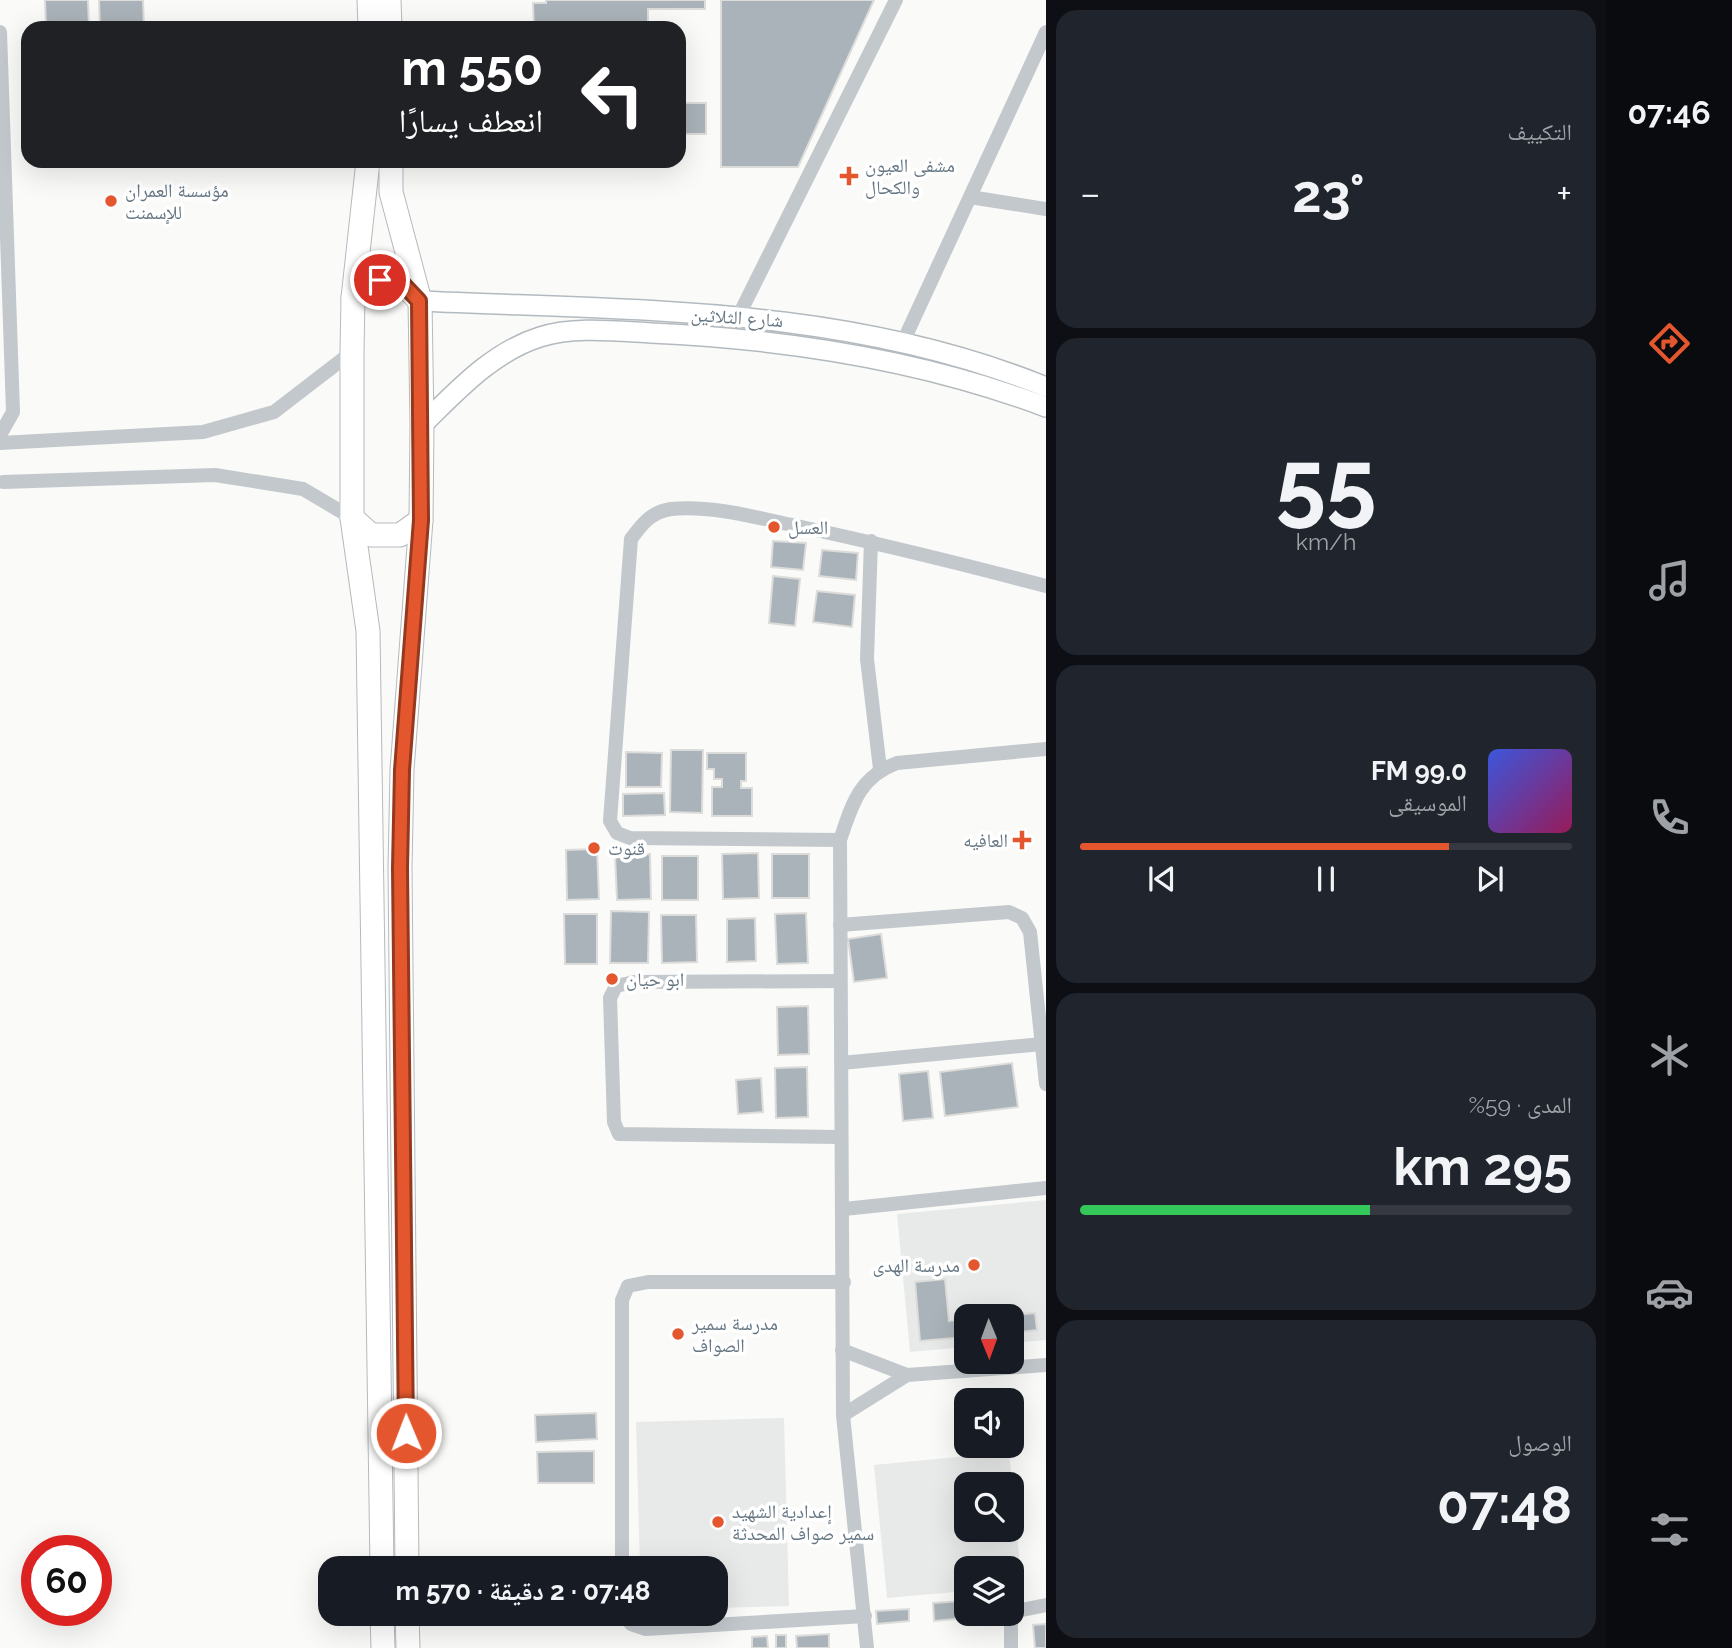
<!DOCTYPE html>
<html lang="ar">
<meta charset="utf-8">
<style>
body{margin:0;font-family:Raleway,"Noto Naskh Arabic",sans-serif;background:#20242c;color:#f1f3f6;direction:rtl;height:100vh;display:flex;flex-direction:column;font-size:26px;white-space:nowrap}
*{box-sizing:border-box;margin:0}
p{font-size:23px;color:#9ea1a6}
.icon{flex:none;width:38px;height:38px;fill:none;stroke:currentColor;stroke-width:2;stroke-linecap:round;stroke-linejoin:round}
.map{position:relative;flex:1;overflow:hidden;direction:ltr}
.side{display:flex;flex-direction:column;gap:10px;padding:10px;background:#0d0f14;width:560px}
.side>*{flex:none}
.guide{position:absolute;left:21px;top:21px;width:665px;height:147px;border-radius:21px;box-shadow:0 7px 28px #0002;direction:rtl;background:#202124;color:#fff;overflow:hidden}
.needle{width:46px;rotate:179deg}
.controls{position:absolute;left:954px;top:1304px;display:grid;gap:14px}
.controls a{display:grid;place-items:center;width:70px;height:70px;border-radius:14px;background:#171b24;box-shadow:0 7px 28px #0002;font-size:35px}
.speed{position:absolute;left:21px;top:1535px;display:flex;gap:14px;font-size:35px;font-weight:700;text-align:center}
.speed>*{display:grid;place-content:center;width:91px;height:91px;border-radius:50%;background:#171b24;box-shadow:0 7px 28px #0002;line-height:1}
.speed .limit{border:10px solid #d22;background:#fff;color:#111}
.pin{position:absolute;display:grid;place-items:center;width:60px;height:60px;color:#fff;margin:-30px;border:4px solid #fff;border-radius:50%;box-shadow:0 2px 7px #0007}
.me{position:absolute;width:77px;margin:-38px;rotate:359deg;stroke-linejoin:round;filter:drop-shadow(0 0 5px #0008)}
.turn{display:flex;align-items:center;gap:24px;height:147px;padding:0 28px;font-size:32px}
.turn .icon{width:91px;height:91px;stroke-width:2.5}
.turn b{display:block;font-size:49px;line-height:60px}
.big{font-size:52px;font-weight:700;line-height:1.1}
.side .widget{flex:1;display:flex;flex-direction:column;justify-content:center;gap:10px;min-width:0;padding:0 24px;border-radius:21px;background:#20242c}
.side .dial{align-items:center;gap:0}
.dial b{font-size:91px;line-height:1}
.song{display:flex;align-items:center;gap:21px}
.cover{width:84px;height:84px;border-radius:10px;background:linear-gradient(135deg,hsl(230 70% 55%),hsl(330 70% 35%))}
.played{height:7px;border-radius:4px;background:linear-gradient(90deg,#e4572e 75%,#363941 75%)}
.keys{display:flex;justify-content:space-around;direction:ltr}
.heat{display:flex;justify-content:space-between;align-items:center;font-size:38px;direction:ltr}
.charge{height:10px;border-radius:5px;background:linear-gradient(90deg,#34c759 59%,#363941 0)}
.trip{position:absolute;left:318px;top:1556px;width:410px;height:70px;border-radius:21px;background:#171b24;box-shadow:0 7px 28px #0002;font-weight:700;line-height:70px;text-align:center;direction:rtl}
main{display:flex;flex:1;min-height:0}
.menu{display:flex;flex-direction:column;width:126px;justify-content:space-around;align-items:center;background:#090b0e;color:#9ea1a6}
.menu .icon{width:49px;height:49px}
.menu .selected{color:#e4572e}
.menu b{font-size:32px;color:#f1f3f6}
.map>svg:first-child{display:block}
.built{fill:#e8e9e9;fill-rule:evenodd}
.building{fill:#aab3b9;stroke:#dcdcda;stroke-width:2}
.lines{fill:none;stroke-linecap:round;stroke-linejoin:round}
.secondary-casing{stroke:#b3babf;stroke-width:22}
.primary-casing{stroke:#b5babe;stroke-width:25}
.minor{stroke:#c3c8cc;stroke-width:14}
.secondary{stroke:#fff;stroke-width:19}
.primary{stroke:#fff;stroke-width:23}
.route-casing{stroke:#94391e;stroke-width:18}
.route{stroke:#e4572e;stroke-width:12}
.poi-dot{fill:#e4572e;stroke:#fff;stroke-width:2.5}
.labels{text-anchor:middle;stroke-width:7;stroke-linejoin:round;paint-order:stroke}
.poi-label{font-size:19px;fill:#657683;stroke:#fff;text-anchor:start}
.street-label{font-size:19px;fill:#657683;stroke:#fff}
</style>
<main>
<nav class="menu">
<b>07:46</b>
<svg class="icon selected" aria-label="directions" viewBox="0 0 24 24"><path d="M12 3l9 9-9 9-9-9zM9 14v-3h6M13 9l2 2-2 2"/></svg>
<svg class="icon" aria-label="music" viewBox="0 0 24 24"><path d="M9 18V5l10-2v13"/><circle cx="6" cy="18" r="3"/><circle cx="16" cy="16" r="3"/></svg>
<svg class="icon" aria-label="phone" viewBox="0 0 24 24"><path d="M5 4h4l2 5-3 2q2 4 5 5l2-3 5 2v4C11 20 4 13 5 4z"/></svg>
<svg class="icon" aria-label="climate" viewBox="0 0 24 24"><path d="M12 3v18M4 7l16 10M4 17L20 7"/></svg>
<svg class="icon" aria-label="car" viewBox="0 0 24 24"><path d="M5 17H2v-5l4-1 3-4h7l3 4 3 1v5h-3M9 17h6M6 11h13"/><circle cx="7" cy="17" r="2"/><circle cx="17" cy="17" r="2"/></svg>
<svg class="icon" aria-label="filters" viewBox="0 0 24 24"><path d="M4 7h16M4 17h16"/><circle cx="9" cy="7" r="2"/><circle cx="15" cy="17" r="2"/></svg>
</nav>
<section class="side">
<div class="widget"><p>التكييف</p>
<div class="heat"><a>−</a><b class="big">23°</b><a>+</a></div>
</div>
<div class="widget dial"><b>55</b><p>km/h</p></div>
<div class="widget">
<div class="song"><i class="cover"></i><div><b>99.0 FM</b><p>الموسيقى</p></div></div>
<div class="played"></div>
<div class="keys"><svg class="icon" aria-label="previous" viewBox="0 0 24 24"><path d="M18 5L8 12l10 7zM5 5v14"/></svg><svg class="icon" aria-label="pause" viewBox="0 0 24 24"><path d="M8 5v14M16 5v14"/></svg><svg class="icon" aria-label="next" viewBox="0 0 24 24"><path d="M6 5l10 7-10 7zM19 5v14"/></svg></div>
</div>
<div class="widget"><p>المدى · 59%</p><b class="big">295 km</b><div class="charge"></div></div>
<div class="widget"><p>الوصول</p><b class="big">07:48</b></div>
</section>
<div class="map">
<svg width="1046" height="1648" viewBox="0 0 1046 1648">
<rect width="100%" height="100%" fill="#fafaf8"/>
<!-- built -->
<g class="built">
<path d="M1046,1200V1340L1012,1343V1316H966V1347L910,1352L897,1214Z"/>
<path d="M784,1418L789,1606L716,1608V1568H640L636,1422Z"/>
<path d="M1009,1452L1022,1586L1012,1587V1568H966V1591L887,1598L874,1465ZM966,1484H1012V1530H966Z"/>
</g>
<!-- building -->
<g class="building">
<path d="M45,0H88L89,28H46Z"/>
<path d="M99,0H143L144,28H100Z"/>
<path d="M546,0H705V9H648V28H534L533,3H546Z"/>
<path d="M721,0H874L798,167H721Z"/>
<rect x="679" y="103" width="27" height="31"/>
<path d="M773,541L806,543L803,570L771,567Z"/>
<path d="M822,550L858,553L856,580L819,576Z"/>
<path d="M773,576L800,579L795,626L769,623Z"/>
<path d="M817,591L855,595L852,627L813,622Z"/>
<path d="M671,750H703L702,813L670,812Z"/>
<path d="M626,752L662,753L661,787H626Z"/>
<path d="M707,753H746V781H741V788H752V816H712V787H722V779H714V769H707Z"/>
<path d="M664,793L665,815L623,816V794Z"/>
<path d="M597,849L599,899L567,900L566,850Z"/>
<path d="M758,853L759,898L723,899L722,854Z"/>
<path d="M650,854L651,899L617,900L615,855Z"/>
<rect x="772" y="854" width="37" height="44"/>
<rect x="662" y="856" width="36" height="44"/>
<path d="M611,911L649,912L648,963H610Z"/>
<path d="M806,913L808,963L777,964L775,914Z"/>
<path d="M564,914H597V964H565Z"/>
<path d="M661,915H696L697,962L662,963Z"/>
<path d="M755,918L756,961L727,962V919Z"/>
<path d="M881,934L887,978L854,982L848,939Z"/>
<path d="M808,1006L809,1054L778,1055L777,1007Z"/>
<path d="M1012,1063L1018,1107L945,1116L940,1072Z"/>
<path d="M807,1067L808,1117L776,1118L775,1068Z"/>
<path d="M928,1071L933,1118L903,1121L899,1074Z"/>
<path d="M761,1078L763,1112L738,1114L736,1080Z"/>
<path d="M945,1279L949,1321L966,1319V1337L920,1341L915,1282Z"/>
<path d="M1035,1313L1037,1330L1012,1333V1316H1000Z"/>
<path d="M596,1413L597,1439L536,1442L535,1415Z"/>
<path d="M594,1451V1483H538L537,1452Z"/>
<path d="M963,1601L965,1618L934,1621L933,1603Z"/>
<path d="M909,1609V1621L877,1624L876,1611Z"/>
<path d="M1046,1624V1648H1035L1033,1625Z"/>
<path d="M829,1634V1648H797L796,1636Z"/>
<rect x="776" y="1635" width="10" height="13"/>
<path d="M767,1636L768,1648H752V1637Z"/>
</g>
<g class="lines">
<!-- secondary casing -->
<g class="secondary-casing">
<g id="secondary">
<path d="M420,301C633,311 844,305 1046,387"/>
<path d="M422,425C457,391 492,352 540,337C573,326 616,331 651,333C786,339 919,359 1046,407"/>
</g>
</g>
<!-- primary casing -->
<g class="primary-casing">
<g id="primary">
<path d="M369,0L370,28"/>
<path d="M389,0L390,28"/>
<path d="M368,161L353,298L352,352V518L368,631L382,1568"/>
<path d="M391,161V192L420,301L422,425L421,520L402,770L400,868L407,1568"/>
<path d="M353,298L380,280L400,281L420,301"/>
<path d="M352,518L371,535H400L421,520"/>
<path d="M382,1614L383,1648"/>
<path d="M407,1614L408,1648"/>
</g>
</g>
<!-- minor -->
<g class="minor">
<path d="M0,32L13,412L0,435"/>
<path d="M970,197L1046,209"/>
<path d="M739,315L896,0"/>
<path d="M903,342L1046,32"/>
<path d="M0,443L203,432L274,412L352,352"/>
<path d="M3,482L215,475L303,489L352,518"/>
<path d="M871,541L867,659L880,769"/>
<path d="M840,840L630,838L617,833L610,821L631,539C642,524 651,512 671,509C711,505 754,517 792,525C878,543 962,564 1046,586"/>
<path d="M840,925L1009,912L1022,918L1030,932L1046,1084"/>
<path d="M840,981L634,982L616,986L610,998L614,1122L619,1134L841,1137"/>
<path d="M841,1063L1042,1044"/>
<path d="M844,1209L1046,1188"/>
<path d="M842,1350L907,1375L1046,1365"/>
<path d="M843,1415L907,1375"/>
<path d="M622,1568V1300L628,1286L648,1282H844"/>
<path d="M1012,1612L1046,1605"/>
<path d="M623,1614L631,1624L646,1629L865,1616"/>
<path d="M1011,1614V1648"/>
<path d="M867,1648L843,1415L840,840C852,805 859,777 897,763L1046,749"/>
</g>
<!-- secondary -->
<use href="#secondary" class="secondary"/>
<!-- primary -->
<use href="#primary" class="primary"/>
</g>
<g class="lines">
<!-- route casing -->
<g class="route-casing">
<path id="route" d="M380,280L400,281L419,301L421,520L402,770L400,868L406,1433"/>
</g>
<!-- route -->
<use href="#route" class="route"/>
</g>
<!-- markers -->
<g class="poi-dot">
<path d="M845.5 165.5h7v7h7v7h-7v7h-7v-7h-7v-7h7z"/>
<circle cx="111" cy="201" r="7"/>
<circle cx="774" cy="527" r="7"/>
<path d="M1018.5 829.5h7v7h7v7h-7v7h-7v-7h-7v-7h7z"/>
<circle cx="594" cy="848" r="7"/>
<circle cx="612" cy="979" r="7"/>
<circle cx="974" cy="1265" r="7"/>
<circle cx="678" cy="1334" r="7"/>
<circle cx="718" cy="1522" r="7"/>
</g>
<g class="labels">
<!-- poi labels -->
<g class="poi-label">
<text x="865" y="172">مشفى العيون<tspan x="865" dy="22">والكحال</tspan></text>
<text x="125" y="197">مؤسسة العمران<tspan x="125" dy="22">للإسمنت</tspan></text>
<text x="788" y="534">العسل</text>
<text x="1008" y="847" text-anchor="end">العافيه</text>
<text x="608" y="855">قنوت</text>
<text x="626" y="986">ابو حيان</text>
<text x="960" y="1272" text-anchor="end">مدرسة الهدى</text>
<text x="692" y="1330">مدرسة سمير<tspan x="692" dy="22">الصواف</tspan></text>
<text x="732" y="1518">إعدادية الشهيد<tspan x="732" dy="22">سمير صواف المحدثة</tspan></text>
</g>
<!-- street labels -->
<g class="street-label">
<text transform="translate(737 317) rotate(4)" y="7">شارع الثلاثين</text>
</g>
</g>
</svg>
<div class="controls">
<a><svg class="needle" viewBox="-14 -14 28 28"><path d="M0-13l5 13h-10z" fill="#e53935"/><path d="M0 13l5-13h-10z" fill="#9ea1a6"/></svg></a>
<a><svg class="icon" aria-label="sound" viewBox="0 0 24 24"><path d="M4 9h4l5-4v14l-5-4H4zM17 9q2 3 0 6"/></svg></a>
<a><svg class="icon" aria-label="search" viewBox="0 0 24 24"><circle cx="10" cy="10" r="6"/><path d="M15 15l6 6"/></svg></a>
<a><svg class="icon" aria-label="layers" viewBox="0 0 24 24"><path d="M12 4l9 5-9 5-9-5zM3 14l9 5 9-5"/></svg></a>
</div>
<div class="speed"><div class="limit">60</div></div>
<div class="pin" style="left:380px;top:280px;background:#d93025"><svg class="icon" aria-label="arrive" viewBox="0 0 24 24"><path d="M6 21V4h12l-3 4 3 4H6"/></svg></div>
<svg class="me" style="left:406px;top:1433px" viewBox="-20 -20 40 40"><circle r="17" fill="#e4572e" stroke="#fff" stroke-width="3"/><path d="M0-11L8 9 0 5-8 9z" fill="#fff"/></svg>
<div class="trip">07:48 · 2 دقيقة · 570 m</div>
<div class="guide">
<div class="turn"><svg class="icon" aria-label="left" viewBox="0 0 24 24"><path d="M17 20v-9H6M10 6l-5 5 5 5"/></svg><div><b>550 m</b>انعطف يسارًا</div></div>
</div>
</div>
</main>
